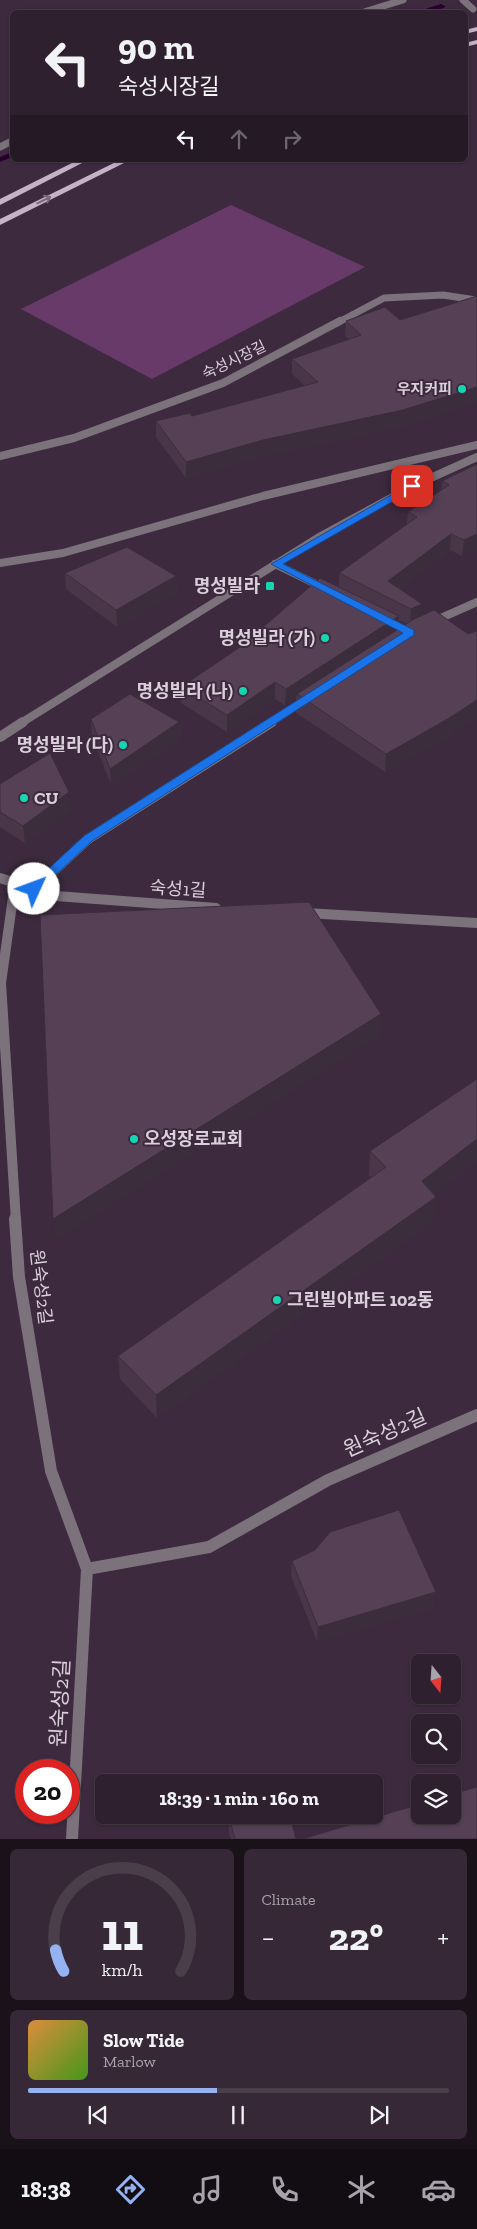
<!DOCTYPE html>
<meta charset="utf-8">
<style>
body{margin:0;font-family:"Zilla Slab","Noto Sans KR",serif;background:#362836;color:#f1f3f6;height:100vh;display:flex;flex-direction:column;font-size:19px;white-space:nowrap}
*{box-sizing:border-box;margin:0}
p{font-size:16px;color:#a7a3aa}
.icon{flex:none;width:28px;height:28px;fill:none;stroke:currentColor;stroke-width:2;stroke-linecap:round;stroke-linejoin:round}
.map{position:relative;height:1839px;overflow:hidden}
.details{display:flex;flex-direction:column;gap:10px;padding:10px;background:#191219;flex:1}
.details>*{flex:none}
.banner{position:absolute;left:10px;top:10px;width:458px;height:152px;border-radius:8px;box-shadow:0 1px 4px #0004,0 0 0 1px #493e4a;background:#2e202e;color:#f1f3f6;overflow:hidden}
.needle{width:32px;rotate:163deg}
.controls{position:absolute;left:411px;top:1654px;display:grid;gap:10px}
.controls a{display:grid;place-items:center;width:50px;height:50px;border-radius:8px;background:#2e202e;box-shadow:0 1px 4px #0004,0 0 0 1px #493e4a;font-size:25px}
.speed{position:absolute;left:15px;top:1759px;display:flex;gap:10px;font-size:25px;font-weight:700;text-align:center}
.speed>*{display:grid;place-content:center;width:65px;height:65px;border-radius:50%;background:#2e202e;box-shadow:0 1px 4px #0004,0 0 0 1px #493e4a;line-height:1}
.speed .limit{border:8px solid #d22;background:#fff;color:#111}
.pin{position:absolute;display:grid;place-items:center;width:42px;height:42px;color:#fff;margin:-21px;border-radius:10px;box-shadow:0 2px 8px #0006}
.me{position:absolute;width:55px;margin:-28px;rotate:47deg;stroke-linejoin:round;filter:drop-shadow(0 0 4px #0008)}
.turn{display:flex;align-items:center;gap:18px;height:105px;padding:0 25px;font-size:22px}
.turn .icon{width:65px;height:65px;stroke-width:2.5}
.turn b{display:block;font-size:35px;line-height:42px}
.lanes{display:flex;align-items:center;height:48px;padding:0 25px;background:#0003;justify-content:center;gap:25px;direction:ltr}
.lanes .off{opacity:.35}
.big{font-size:38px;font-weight:700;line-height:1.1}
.details .card{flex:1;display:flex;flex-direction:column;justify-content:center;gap:8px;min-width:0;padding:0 18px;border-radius:8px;background:#362836}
.details .dial{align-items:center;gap:0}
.dial svg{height:130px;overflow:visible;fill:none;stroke:#493e4a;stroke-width:7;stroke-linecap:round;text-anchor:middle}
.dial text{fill:#f1f3f6;stroke:none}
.song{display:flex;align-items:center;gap:15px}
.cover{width:60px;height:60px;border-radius:8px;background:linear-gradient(135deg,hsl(30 70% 55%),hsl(100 70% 35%))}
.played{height:5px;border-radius:2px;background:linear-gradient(90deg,#95b2f1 45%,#493e4a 45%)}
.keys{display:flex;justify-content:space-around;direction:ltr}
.heat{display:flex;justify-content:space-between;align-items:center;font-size:28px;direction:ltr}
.details .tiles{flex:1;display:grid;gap:10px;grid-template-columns:1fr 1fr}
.card:last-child{grid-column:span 2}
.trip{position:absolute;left:95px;top:1774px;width:288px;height:50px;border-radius:8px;background:#2e202e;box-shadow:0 1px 4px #0004,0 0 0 1px #493e4a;font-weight:700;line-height:50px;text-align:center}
.tab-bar{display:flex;height:80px;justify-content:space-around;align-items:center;background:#120d12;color:#a7a3aa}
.tab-bar .icon{width:35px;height:35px}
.tab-bar .selected{color:#95b2f1}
.tab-bar b{font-size:22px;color:#f1f3f6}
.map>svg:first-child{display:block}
.green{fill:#683a6a}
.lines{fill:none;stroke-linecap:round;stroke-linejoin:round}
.stream{fill:#28002c;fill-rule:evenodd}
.service-far2{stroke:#7c727c;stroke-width:7}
.service-far1{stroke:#7c727c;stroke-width:8}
.service{stroke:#7c727c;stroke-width:10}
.minor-far3{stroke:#7c727c;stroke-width:7}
.minor-far2{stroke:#7c727c;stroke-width:8}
.minor-far1{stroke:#7c727c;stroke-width:10}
.minor{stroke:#7c727c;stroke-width:12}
.tertiary-far1{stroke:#7c727c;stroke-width:8}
.tertiary{stroke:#7c727c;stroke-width:10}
.primary{fill:#c6b2c7;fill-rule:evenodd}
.wall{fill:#493749;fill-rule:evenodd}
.shaded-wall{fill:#3c2d3c}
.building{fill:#554055;stroke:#3c2d3c}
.oneway{stroke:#7b677c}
.route{fill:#1a73e8;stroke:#114b97}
.poi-dot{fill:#18d5b2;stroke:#3d2a3e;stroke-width:2}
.labels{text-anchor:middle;stroke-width:4;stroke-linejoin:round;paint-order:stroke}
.far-street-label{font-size:15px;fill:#dbcfdb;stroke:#3d2a3e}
.far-poi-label{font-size:15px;font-weight:bold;fill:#dbcfdb;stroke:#3d2a3e;text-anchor:end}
.poi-label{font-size:18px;font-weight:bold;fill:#dbcfdb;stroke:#3d2a3e;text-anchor:end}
.street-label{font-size:18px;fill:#dbcfdb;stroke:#3d2a3e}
.near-street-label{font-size:21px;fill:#dbcfdb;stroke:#3d2a3e}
</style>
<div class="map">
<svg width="477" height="1839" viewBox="0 0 477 1839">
<rect width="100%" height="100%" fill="#3d2a3e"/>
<!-- green -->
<path class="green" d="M231,205L365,267L152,379L21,309Z"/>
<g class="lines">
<!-- stream -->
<g class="stream">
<path d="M441,4L445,6L444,8L426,12H416Z"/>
<path d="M12,152V157L0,162V157Z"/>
</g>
<!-- service-far2 -->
<g class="service-far2">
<path d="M364,12L403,0"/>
<path d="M0,147L12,141"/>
<path d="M337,323L384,298L443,295L476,300"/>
</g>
<!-- service-far1 -->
<g class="service-far1">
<path d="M0,456L74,438L223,383L340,321"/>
<path d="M275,564L326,589"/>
<path d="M432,622L477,602"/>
<path d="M270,723L307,699"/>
</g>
<!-- service -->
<path class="service" d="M34,889L88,839L272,722"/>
<!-- minor-far3 -->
<path class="minor-far3" d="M463,0L473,9"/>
<!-- minor-far2 -->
<path class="minor-far2" d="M0,563L63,553L263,496L477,445"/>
<!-- minor-far1 -->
<path class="minor-far1" d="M15,883L1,983L16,1221"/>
<!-- minor -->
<g class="minor">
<path d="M15,1219L19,1277L51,1471L87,1569L209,1547L328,1480L477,1415"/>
<path d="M72,1839L87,1569"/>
</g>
<!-- tertiary-far1 -->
<path class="tertiary-far1" d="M21,723L321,536L413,486L477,457"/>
<!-- tertiary -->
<g class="tertiary">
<path d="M0,737L23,722"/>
<path d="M0,878L56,896L216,908"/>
<path d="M306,913L477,923"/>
</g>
<!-- primary -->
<g class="primary">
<path d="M477,27V31L465,34V30Z"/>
<path d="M477,40V44L465,47V43Z"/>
<path d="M78,160H88L0,205V199Z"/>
<path d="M120,160H130L0,225V219Z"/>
</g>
</g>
<!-- wall -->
<g class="wall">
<path d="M477,296V401L402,426L262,456L186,478L156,437V421L192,416L305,386L292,374V359L349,339L345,336L346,321L400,320Z"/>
<path d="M477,464V549L462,556L450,550L399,588L421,616L450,735L385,772L296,713V698L285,705L275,699L227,732L181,703V687L339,587V573L407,524L408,512L441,490L442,481ZM399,620L407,624L398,629Z"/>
<path d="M65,573L176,576L177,592L117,627L66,589Z"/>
<path d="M91,719L179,722L180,739L111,785L92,736Z"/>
<path d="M0,784L71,809L25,843L0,827Z"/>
<path d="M477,1079V1160L433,1194L434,1220L157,1418L120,1379L118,1356L371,1177L369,1175L370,1151Z"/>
<path d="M292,1561L434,1607L317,1641L291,1576Z"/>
<path d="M229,1817L296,1839H231L229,1833Z"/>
</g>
<!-- shaded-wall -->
<g class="shaded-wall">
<path d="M477,387V401L402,426L262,456L186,478V462L263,440Z"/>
<path d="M451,534L450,550L387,597L388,581Z"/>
<path d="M477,534V549L462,556L464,540Z"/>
<path d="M176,576L177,592L117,627L116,610Z"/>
<path d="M422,604L421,621L410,625L411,609Z"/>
<path d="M399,616L398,633L297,694L296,698L285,705L286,689Z"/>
<path d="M275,682V699L227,732V715Z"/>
<path d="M477,700V717L450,735L385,772L386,754Z"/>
<path d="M179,722L180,739L111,785L110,769Z"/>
<path d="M69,792L71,809L25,843L23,826Z"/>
<path d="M381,1014L380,1036L55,1241L53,1219Z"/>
<path d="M477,1139V1160L419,1205L422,1181Z"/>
<path d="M436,1197L434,1220L157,1418L156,1395Z"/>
<path d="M436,1592L434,1607L317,1641L318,1627Z"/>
</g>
<!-- building -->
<g class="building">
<path d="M477,296V387L403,410L263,440L186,462L156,421L190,413L192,416L318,382L292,359L361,335L346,321L385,307L400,320Z"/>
<path d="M477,464V534L464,540L451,534L388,581L422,604L411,609L339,573L417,517L408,512L449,485L442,481Z"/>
<path d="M127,547L176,576L116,610L65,573Z"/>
<path d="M320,578L399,616L286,689L275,682L227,715L181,687L240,647Z"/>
<path d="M434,610L468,634L477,631V700L451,717L386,754L297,694L414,619Z"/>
<path d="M130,694L179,722L110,769L91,719Z"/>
<path d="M50,753L69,792L23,826L0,812V784Z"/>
<path d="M309,902L381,1014L53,1219L40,915Z"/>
<path d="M477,1079V1139L422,1181L436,1197L156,1395L118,1356L386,1167L370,1151Z"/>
<path d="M399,1510L436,1592L318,1627L292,1561L315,1550L330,1532Z"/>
<path d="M477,1787V1839H302L420,1804V1815H452V1794Z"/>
<path d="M235,1815H290L296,1839H235L229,1817Z"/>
</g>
<!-- one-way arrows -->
<defs><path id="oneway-shaft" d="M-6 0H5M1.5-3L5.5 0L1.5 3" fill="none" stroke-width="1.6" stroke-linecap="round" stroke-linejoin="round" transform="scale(1.25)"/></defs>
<use class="oneway" href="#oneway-shaft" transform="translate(44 200) rotate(-26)"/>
<!-- route -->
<path class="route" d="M412,483L417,486L416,488L283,564L414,630V635L92,841L37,892H30L28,889L30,886L84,836L403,633L271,564Z"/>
<!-- markers -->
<g class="poi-dot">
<circle cx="462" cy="389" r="5"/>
<rect x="265" y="581" width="10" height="10" rx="2.5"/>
<circle cx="325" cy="638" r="5"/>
<circle cx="243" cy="691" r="5"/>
<circle cx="123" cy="745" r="5"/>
<circle cx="24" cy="798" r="5"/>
<circle cx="134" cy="1139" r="5"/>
<circle cx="277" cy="1300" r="5"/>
</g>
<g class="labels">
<!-- far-street labels -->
<g class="far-street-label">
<text transform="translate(234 360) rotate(-26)" y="5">숙성시장길</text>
</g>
<!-- far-poi labels -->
<g class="far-poi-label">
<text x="452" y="394">우지커피</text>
</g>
<!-- poi labels -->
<g class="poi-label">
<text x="260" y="592">명성빌라</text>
<text x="315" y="644">명성빌라 (가)</text>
<text x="233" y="697">명성빌라 (나)</text>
<text x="113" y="751">명성빌라 (다)</text>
<text x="34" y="804" text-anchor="start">CU</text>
<text x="144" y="1145" text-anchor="start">오성장로교회</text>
<text x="287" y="1306" text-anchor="start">그린빌아파트 102동</text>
</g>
<!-- street labels -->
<g class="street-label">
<text transform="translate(178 889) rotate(4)" y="6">숙성1길</text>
<text transform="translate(41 1287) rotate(83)" y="6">원숙성2길</text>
</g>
<!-- near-street labels -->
<g class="near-street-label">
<text transform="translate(385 1433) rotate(-24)" y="7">원숙성2길</text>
<text transform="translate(60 1703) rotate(-87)" y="7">원숙성2길</text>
</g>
</g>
</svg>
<div class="controls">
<a><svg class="needle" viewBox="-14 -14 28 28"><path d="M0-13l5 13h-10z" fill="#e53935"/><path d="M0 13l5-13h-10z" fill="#a7a3aa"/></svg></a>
<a><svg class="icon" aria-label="search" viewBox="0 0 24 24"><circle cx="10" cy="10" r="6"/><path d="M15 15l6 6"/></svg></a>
<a><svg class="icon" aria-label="layers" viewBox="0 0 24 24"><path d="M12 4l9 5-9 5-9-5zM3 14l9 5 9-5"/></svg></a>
</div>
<div class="speed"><div class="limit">20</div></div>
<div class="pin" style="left:412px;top:486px;background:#d93025"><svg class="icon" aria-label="arrive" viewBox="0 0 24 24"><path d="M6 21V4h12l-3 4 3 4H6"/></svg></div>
<svg class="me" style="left:34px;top:889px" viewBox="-20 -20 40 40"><circle r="19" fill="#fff"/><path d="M0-13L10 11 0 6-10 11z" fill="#1a73e8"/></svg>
<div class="trip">18:39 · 1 min · 160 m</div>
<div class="banner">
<div class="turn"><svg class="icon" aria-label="left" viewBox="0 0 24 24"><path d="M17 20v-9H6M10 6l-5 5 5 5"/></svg><div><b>90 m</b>숙성시장길</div></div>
<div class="lanes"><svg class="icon" aria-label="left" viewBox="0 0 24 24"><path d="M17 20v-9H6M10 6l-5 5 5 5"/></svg><svg class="icon off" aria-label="ahead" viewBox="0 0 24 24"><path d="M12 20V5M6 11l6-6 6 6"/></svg><svg class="icon off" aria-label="right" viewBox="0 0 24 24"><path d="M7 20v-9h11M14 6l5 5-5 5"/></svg></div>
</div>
</div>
<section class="details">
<div class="tiles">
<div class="card dial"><svg viewBox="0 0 100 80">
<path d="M14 69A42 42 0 1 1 86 69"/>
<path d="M14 69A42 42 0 0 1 9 56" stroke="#95b2f1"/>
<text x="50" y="56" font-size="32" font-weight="700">11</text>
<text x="50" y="72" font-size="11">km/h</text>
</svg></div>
<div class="card"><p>Climate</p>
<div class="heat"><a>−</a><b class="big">22°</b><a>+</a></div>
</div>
<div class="card">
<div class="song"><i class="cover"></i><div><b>Slow Tide</b><p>Marlow</p></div></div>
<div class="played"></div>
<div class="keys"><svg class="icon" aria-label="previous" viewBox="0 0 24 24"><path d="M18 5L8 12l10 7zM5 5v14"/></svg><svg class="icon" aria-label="pause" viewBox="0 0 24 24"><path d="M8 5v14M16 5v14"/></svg><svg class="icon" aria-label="next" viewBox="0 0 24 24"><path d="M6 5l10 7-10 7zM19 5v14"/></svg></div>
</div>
</div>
</section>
<nav class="tab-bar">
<b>18:38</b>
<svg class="icon selected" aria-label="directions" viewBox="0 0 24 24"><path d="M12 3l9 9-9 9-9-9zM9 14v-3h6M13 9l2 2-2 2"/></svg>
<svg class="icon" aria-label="music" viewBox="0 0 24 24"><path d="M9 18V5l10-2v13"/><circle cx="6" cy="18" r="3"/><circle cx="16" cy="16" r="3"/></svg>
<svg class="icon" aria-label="phone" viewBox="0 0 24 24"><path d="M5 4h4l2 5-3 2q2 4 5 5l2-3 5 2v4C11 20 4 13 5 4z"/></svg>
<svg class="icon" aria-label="climate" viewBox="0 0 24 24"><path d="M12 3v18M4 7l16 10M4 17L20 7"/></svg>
<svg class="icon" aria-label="car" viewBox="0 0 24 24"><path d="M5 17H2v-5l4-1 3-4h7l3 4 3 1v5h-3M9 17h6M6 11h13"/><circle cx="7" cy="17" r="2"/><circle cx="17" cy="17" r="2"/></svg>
</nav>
